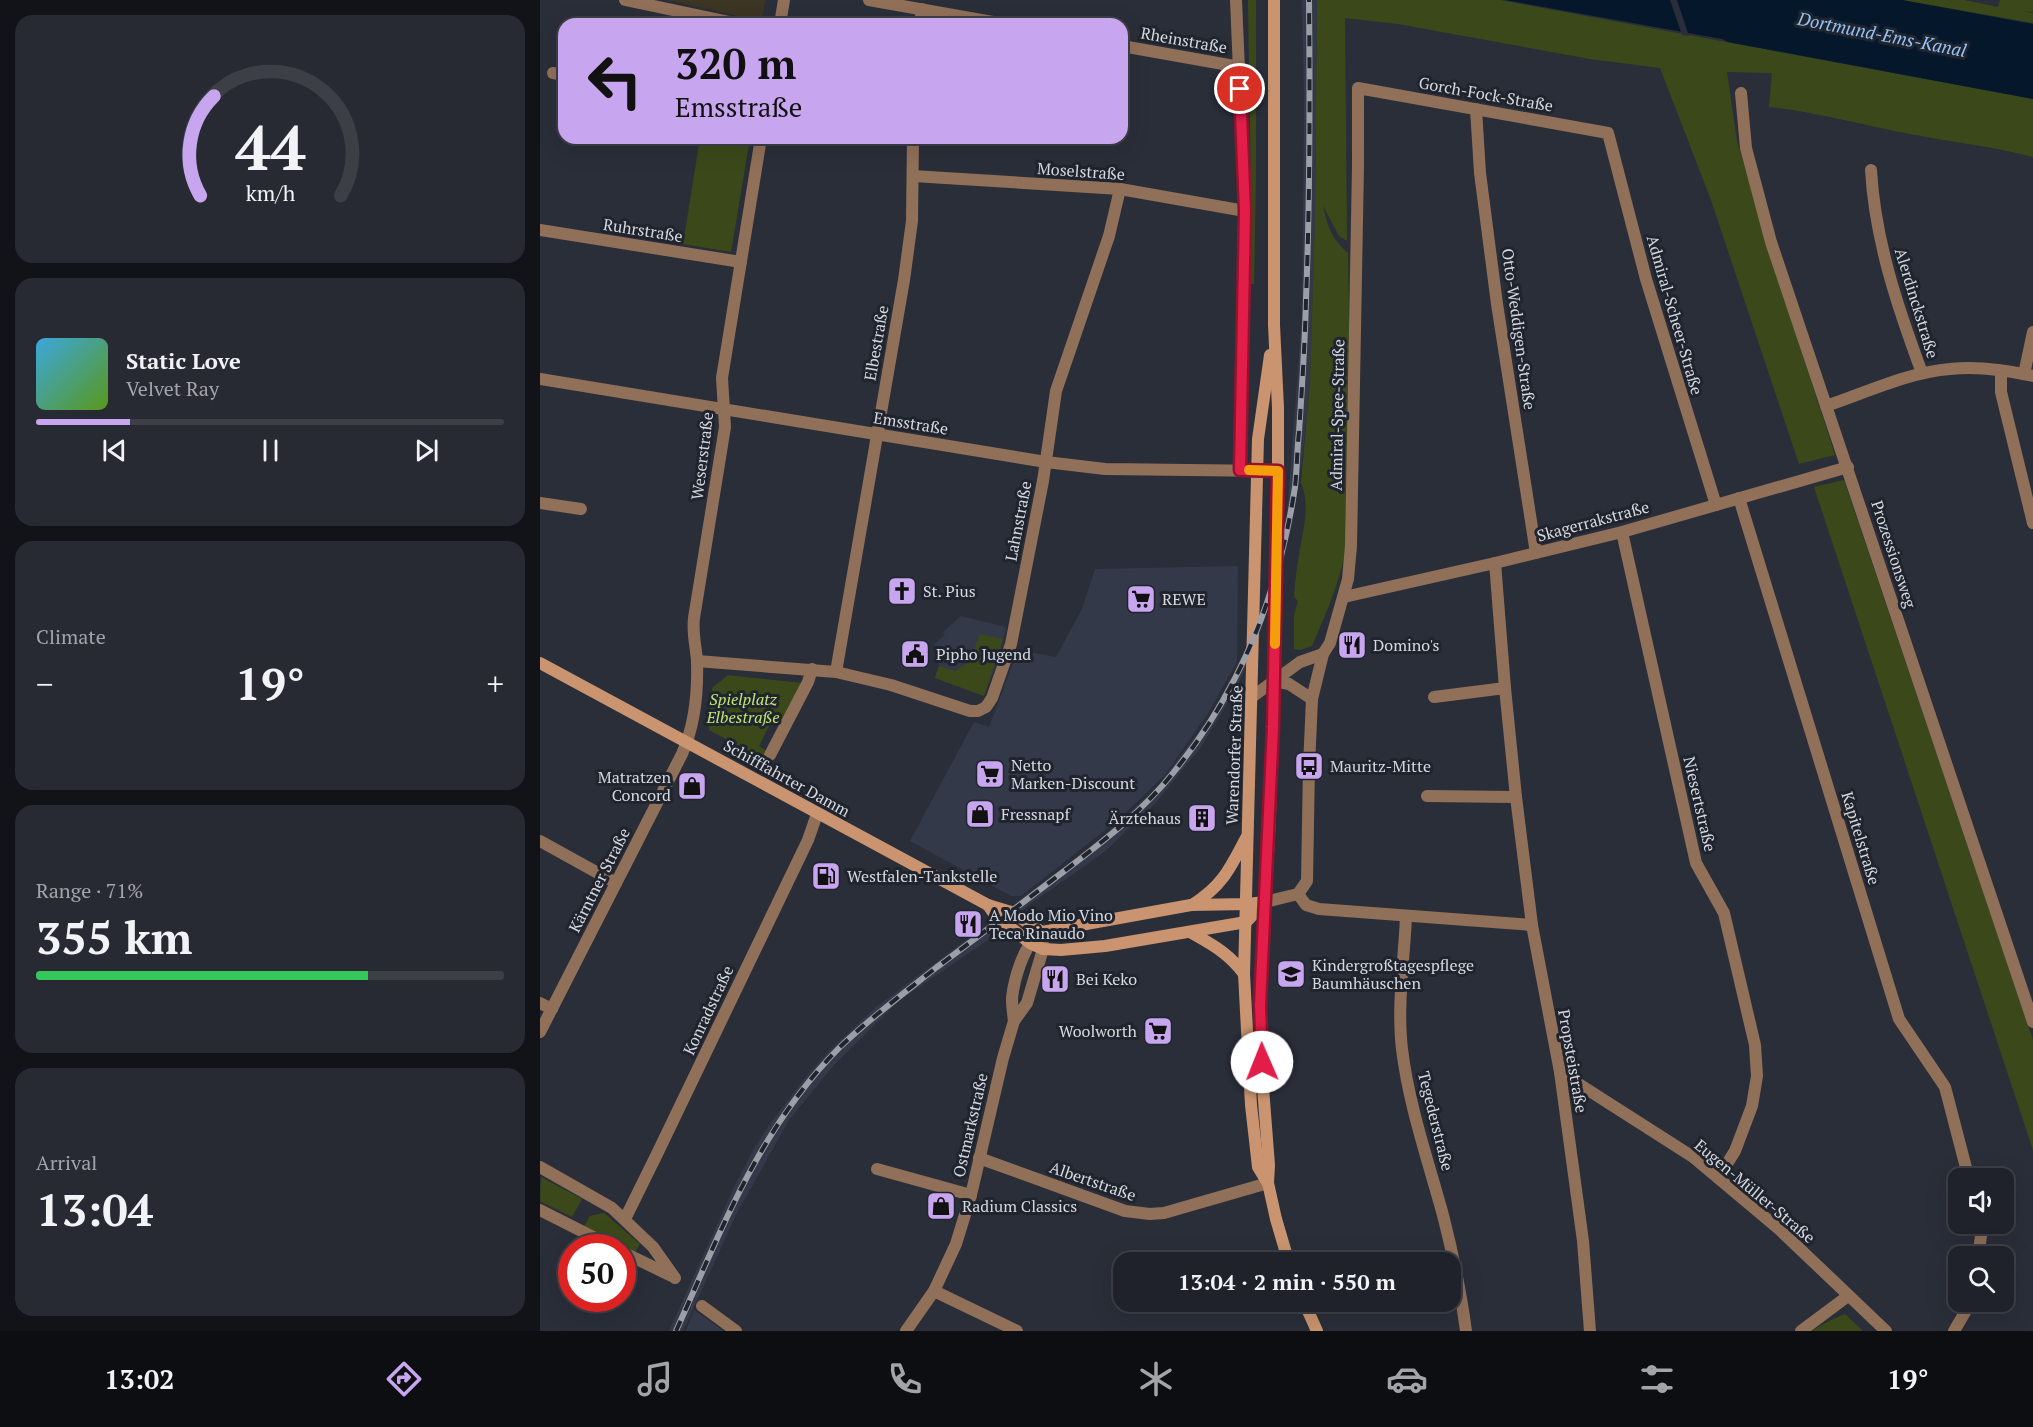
<!DOCTYPE html>
<meta charset="utf-8">
<style>
body{margin:0;font-family:"PT Serif",serif;background:#282a33;color:#f1f3f6;height:100vh;display:flex;flex-direction:column;font-size:22px;white-space:nowrap}
*{box-sizing:border-box;margin:0}
p{font-size:20px;color:#a2a4a9}
.icon{flex:none;width:33px;height:33px;fill:none;stroke:currentColor;stroke-width:2;stroke-linecap:round;stroke-linejoin:round}
.map{position:relative;flex:1;overflow:hidden}
.drawer{display:flex;flex-direction:column;gap:15px;padding:15px;background:#121318;width:540px}
.drawer>*{flex:none}
.hud{position:absolute;left:18px;top:18px;width:570px;height:126px;border-radius:18px;box-shadow:0 6px 24px #0002,0 0 0 2px #3d3f47;background:#c8a6ef;color:#111;overflow:hidden}
.fabs{position:absolute;left:1408px;top:1168px;display:grid;gap:12px}
.fabs a{display:grid;place-items:center;width:66px;height:66px;border-radius:12px;background:#20222b;box-shadow:0 6px 24px #0002,0 0 0 2px #3d3f47;font-size:30px}
.speed{position:absolute;left:18px;top:1234px;display:flex;gap:12px;font-size:30px;font-weight:700;text-align:center}
.speed>*{display:grid;place-content:center;width:78px;height:78px;border-radius:50%;background:#20222b;box-shadow:0 6px 24px #0002,0 0 0 2px #3d3f47;line-height:1}
.speed .limit{border:9px solid #d22;background:#fff;color:#111}
.pin{position:absolute;display:grid;place-items:center;width:51px;height:51px;color:#fff;margin:-26px;border:3px solid #fff;border-radius:50%;box-shadow:0 2px 6px #0007}
.me{position:absolute;width:66px;margin:-33px;rotate:359deg;stroke-linejoin:round;filter:drop-shadow(0 0 4px #0008)}
.turn{display:flex;align-items:center;gap:21px;height:126px;padding:0 18px;font-size:27px}
.turn .icon{width:78px;height:78px;stroke-width:2.5}
.turn b{display:block;font-size:42px;line-height:51px}
.big{font-size:45px;font-weight:800;line-height:1.1}
.drawer .card{flex:1;display:flex;flex-direction:column;justify-content:center;gap:9px;min-width:0;padding:0 21px;border-radius:18px;background:#282a33}
.drawer .dial{align-items:center;gap:0}
.dial svg{height:156px;overflow:visible;fill:none;stroke:#3d3f47;stroke-width:7;stroke-linecap:round;text-anchor:middle}
.dial text{fill:#f1f3f6;stroke:none}
.song{display:flex;align-items:center;gap:18px}
.cover{width:72px;height:72px;border-radius:9px;background:linear-gradient(135deg,hsl(200 70% 55%),hsl(90 70% 35%))}
.played{height:6px;border-radius:3px;background:linear-gradient(90deg,#c8a6ef 20%,#3d3f47 20%)}
.keys{display:flex;justify-content:space-around;direction:ltr}
.heat{display:flex;justify-content:space-between;align-items:center;font-size:33px;direction:ltr}
.charge{height:9px;border-radius:4px;background:linear-gradient(90deg,#34c759 71%,#3d3f47 0)}
.trip{position:absolute;left:573px;top:1252px;width:348px;height:60px;border-radius:18px;background:#20222b;box-shadow:0 6px 24px #0002,0 0 0 2px #3d3f47;font-weight:800;line-height:60px;text-align:center}
.menu{display:flex;height:96px;justify-content:space-around;align-items:center;background:#0d0e11;color:#a2a4a9}
.menu .icon{width:42px;height:42px}
.menu .on{color:#c8a6ef}
.menu b{font-size:27px;color:#f1f3f6}
main{display:flex;flex:1;min-height:0}
.map>svg:first-child{display:block}
.built{fill:#333949}
.industrial{fill:#3c3524}
.green{fill:#3b491a}
.water{fill:#04172b}
.pier{fill:#2a2e39}
.lines{fill:none;stroke-linecap:round;stroke-linejoin:round}
.minor{stroke:#917059;stroke-width:12}
.tertiary{stroke:#917059;stroke-width:12}
.secondary{stroke:#c9946f;stroke-width:12}
.rail-casing{stroke:#9c9fa7;stroke-width:6}
.rail{stroke:#20242e;stroke-width:4;stroke-dasharray:11;stroke-linecap:butt}
.route-casing{stroke:#92132f;stroke-width:15}
.route{stroke:#e11d48;stroke-width:10}
.slow{stroke:#f59e0b;stroke-width:10}
.labels{text-anchor:middle;stroke-width:6;stroke-linejoin:round;paint-order:stroke}
.street-label{font-size:16px;fill:#d6d9df;stroke:#20242e}
.poi-label{font-size:16px;fill:#d6d9df;stroke:#20242e;text-anchor:start}
.park-label{font-size:16px;font-style:italic;fill:#c0e570;stroke:#20242e}
.water-label{font-size:18px;font-style:italic;fill:#93c4f7;stroke:#20242e}
</style>
<main>
<section class="drawer">
<div class="card dial"><svg viewBox="0 0 100 80">
<path d="M14 69A42 42 0 1 1 86 69"/>
<path d="M14 69A42 42 0 0 1 21 18" stroke="#c8a6ef"/>
<text x="50" y="56" font-size="32" font-weight="700">44</text>
<text x="50" y="72" font-size="11">km/h</text>
</svg></div>
<div class="card">
<div class="song"><i class="cover"></i><div><b>Static Love</b><p>Velvet Ray</p></div></div>
<div class="played"></div>
<div class="keys"><svg class="icon" aria-label="previous" viewBox="0 0 24 24"><path d="M18 5L8 12l10 7zM5 5v14"/></svg><svg class="icon" aria-label="pause" viewBox="0 0 24 24"><path d="M8 5v14M16 5v14"/></svg><svg class="icon" aria-label="next" viewBox="0 0 24 24"><path d="M6 5l10 7-10 7zM19 5v14"/></svg></div>
</div>
<div class="card"><p>Climate</p>
<div class="heat"><a>−</a><b class="big">19°</b><a>+</a></div>
</div>
<div class="card"><p>Range · 71%</p><b class="big">355 km</b><div class="charge"></div></div>
<div class="card"><p>Arrival</p><b class="big">13:04</b></div>
</section>
<div class="map">
<svg width="1493" height="1331" viewBox="0 0 1493 1331">
<rect width="100%" height="100%" fill="#2a2e39"/>
<!-- built -->
<g class="built">
<path d="M762,0H777L775,219L770,381L762,460L753,520L743,562L720,633L697,687L661,747L614,805L563,853L489,905L458,933L359,1001L294,1065L249,1120L197,1213L143,1331H129L194,1187L214,1148L232,1121L265,1078L290,1050L336,1007L548,849L614,791L669,718L704,655L727,597L747,515L762,316L764,103Z"/>
<path d="M698,566L697,662L667,715L624,776L578,820L481,896H471L370,841L434,722L449,727L478,650L516,657L542,609L555,569Z"/>
<path d="M421,616L466,627L460,654L444,696L395,678L399,666L394,644L405,635L403,632Z"/>
<path d="M154,1310L184,1331H146Z"/>
</g>
<!-- industrial -->
<path class="industrial" d="M126,0H226L221,21Z"/>
<!-- green -->
<g class="green">
<path d="M708,0H716V174L714,284H709L711,191Z"/>
<path d="M777,0H960L1493,99V157C1452,146 1411,142 1370,134C1323,125 1276,112 1229,107L1232,73L1187,72L1197,141L1252,322L1295,455L1259,464L1171,200L1120,68L1050,59L858,24L805,18L807,241L799,236L783,206C787,225 792,240 808,253L810,389L807,541C802,578 787,611 772,646L760,650L754,649V615L758,601L754,597C755,581 757,565 760,549C764,527 770,504 761,483L770,381L775,219Z"/>
<path d="M1362,0H1424L1458,7L1460,0H1493V12L1482,11L1493,13V23Z"/>
<path d="M160,138H210L191,252L143,244Z"/>
<path d="M1304,480L1493,1040V1150L1274,487Z"/>
<path d="M440,634L463,639L444,696L395,678L399,666L415,671L430,661Z"/>
<path d="M188,675L262,683L242,722L233,718L219,746L228,752L224,760L169,730L172,688Z"/>
<path d="M1,1177L42,1199L32,1217L0,1201Z"/>
<path d="M64,1213L100,1244L94,1254L43,1228L50,1216Z"/>
<path d="M1305,1314L1323,1331H1271L1291,1320Z"/>
</g>
<!-- water -->
<path class="water" d="M965,0H1362L1493,24V99L1188,42L1182,39Z"/>
<!-- pier -->
<path class="pier" d="M1130,0H1137L1149,36L1142,35Z"/>
<g class="lines">
<!-- minor -->
<g class="minor">
<path d="M85,0L199,24"/>
<path d="M329,0L464,24"/>
<path d="M696,0L705,211L700,470"/>
<path d="M240,24L244,0"/>
<path d="M380,24L382,9"/>
<path d="M582,46L700,67"/>
<path d="M13,73L24,75"/>
<path d="M1201,93L1206,148L1231,242L1493,1022"/>
<path d="M936,109L940,173L957,304L996,553"/>
<path d="M1331,170C1335,241 1358,308 1382,373"/>
<path d="M373,176L580,189L705,211"/>
<path d="M0,230L201,262"/>
<path d="M1461,371V392L1493,523"/>
<path d="M1484,374L1493,332"/>
<path d="M0,379L506,462L565,469L738,471"/>
<path d="M1286,406C1325,393 1369,372 1410,369C1437,366 1466,370 1493,376"/>
<path d="M1199,498L1359,1019L1405,1087L1429,1179"/>
<path d="M0,503L41,509"/>
<path d="M1082,532L1156,863L1184,913L1215,1045L1217,1076L1212,1106L1195,1151L1178,1178"/>
<path d="M955,563L965,688L976,797L992,925L1020,1072L1043,1241L1050,1331"/>
<path d="M804,597L955,563L1082,532L1308,467"/>
<path d="M157,661L296,672L364,280L372,221L373,138"/>
<path d="M296,672L351,685L430,711H438L446,707L452,698L471,644L503,481L516,391L569,236L580,189"/>
<path d="M734,681L749,684L772,699"/>
<path d="M712,697L760,662L783,654"/>
<path d="M894,697L965,688"/>
<path d="M230,755L268,682L272,669"/>
<path d="M887,796L976,797"/>
<path d="M0,841L76,883"/>
<path d="M758,894L766,905L779,909L992,925"/>
<path d="M725,902L758,894L767,881L769,766L772,699L783,654L790,643L808,579L811,546L818,166V88L1068,133L1106,279L1176,505"/>
<path d="M866,917C864,960 857,1006 862,1049C869,1107 889,1163 904,1219C913,1255 921,1293 926,1331"/>
<path d="M0,1003L12,1009"/>
<path d="M0,1032L142,754C155,725 158,692 157,661C156,646 152,633 154,618L185,427L182,378L221,138"/>
<path d="M1020,1072L1153,1157L1240,1230L1346,1331"/>
<path d="M439,1158L585,1211L610,1214L624,1213L728,1183"/>
<path d="M0,1167L72,1208L113,1247L135,1278"/>
<path d="M337,1169L431,1195"/>
<path d="M0,1210L75,1248"/>
<path d="M85,1219L117,1154L268,840L277,814"/>
<path d="M82,1252L134,1277"/>
<path d="M1438,1257L1442,1229L1441,1224"/>
<path d="M394,1291L477,1331"/>
<path d="M162,1306L196,1331"/>
<path d="M1261,1331L1308,1296"/>
<path d="M1414,1331L1431,1302"/>
</g>
<!-- tertiary -->
<g class="tertiary">
<path d="M474,1021C473,1014 472,1005 472,998C474,979 483,949 496,937"/>
<path d="M366,1331L394,1291L416,1244L431,1195L463,1058L474,1021L487,1003L503,949L502,932"/>
</g>
<!-- secondary -->
<g class="secondary">
<path d="M734,0V325L738,408V490L730,816L720,1005L722,1075L729,1165L728,1183L736,1219L749,1263"/>
<path d="M0,663L448,905L471,912L502,932L651,905L707,904L725,902"/>
<path d="M448,905L455,915L490,943L503,949L521,950L565,946L706,922L725,902"/>
<path d="M652,905C682,886 690,869 706,838"/>
<path d="M650,932C671,944 689,953 704,974"/>
<path d="M727,1182L718,1167L711,1105L704,974L718,439L730,355"/>
<path d="M764,1302L777,1331"/>
</g>
<!-- rail casing -->
<g class="rail-casing">
<path id="rail" d="M136,1331C182,1229 219,1128 300,1047C330,1018 364,993 397,967C439,936 481,904 523,872C562,842 602,812 633,773C701,690 739,592 755,487C757,469 757,450 759,432C762,388 765,343 766,299C770,199 770,100 769,0"/>
</g>
<!-- rail -->
<use href="#rail" class="rail"/>
</g>
<g class="lines">
<!-- route casing -->
<g class="route-casing">
<path id="route" d="M700,89L705,211L700,470L738,471L733,727L720,1005L722,1062"/>
</g>
<!-- route -->
<use href="#route" class="route"/>
<!-- slow -->
<path class="slow" d="M709,470L738,471L735,644"/>
</g>
<!-- icons -->
<defs>
<g id="church-square" transform="scale(1.5)"><rect x="-9" y="-9" width="18" height="18" rx="4" fill="#c8a6ef" stroke="#20242e"/><path d="M-1.2-6h2.4v3.5h3.3v2.4h-3.3V6h-2.4V-.1h-3.3v-2.4h3.3Z" fill="#111"/></g>
<g id="supermarket-square" transform="scale(1.5)"><rect x="-9" y="-9" width="18" height="18" rx="4" fill="#c8a6ef" stroke="#20242e"/><path d="M-6-5.5h2.5l.6 2H6L4.5 2H-2.5L-4.4-4H-6ZM-1.5 3.2a1.3 1.3 0 1 0 .1 0ZM3 3.2a1.3 1.3 0 1 0 .1 0Z" fill="#111"/></g>
<g id="restaurant-square" transform="scale(1.5)"><rect x="-9" y="-9" width="18" height="18" rx="4" fill="#c8a6ef" stroke="#20242e"/><path d="M-5-6h1v4h1v-4h1v4h1v-4h1v5L-1.5 .5V6h-2V.5L-5-1ZM5-6V6H3V1.5H1.5Q1.5-4 5-6Z" fill="#111"/></g>
<g id="civic-square" transform="scale(1.5)"><rect x="-9" y="-9" width="18" height="18" rx="4" fill="#c8a6ef" stroke="#20242e"/><path d="M-.6-6.5H3V-4.5H.6V-3L4-1V1h2V6H-6V1h2V-1L-.6-3ZM-1.2 2.5V6h2.4V2.5Z" fill="#111"/></g>
<g id="bus-square" transform="scale(1.5)"><rect x="-9" y="-9" width="18" height="18" rx="4" fill="#c8a6ef" stroke="#20242e"/><path d="M-5-6H5V4H4V6H2V4H-2V6H-4V4H-5ZM-3.5-4V0h7V-4ZM-3.5 1.2v1.5H-2V1.2ZM2 1.2v1.5H3.5V1.2Z" fill="#111"/></g>
<g id="shop-square" transform="scale(1.5)"><rect x="-9" y="-9" width="18" height="18" rx="4" fill="#c8a6ef" stroke="#20242e"/><path d="M-5-2.5h2.3a2.7 3.5 0 0 1 5.4 0H5L5.5 6h-11ZM-1.5-2.5h3a1.5 2.3 0 0 0-3 0Z" fill="#111"/></g>
<g id="building-square" transform="scale(1.5)"><rect x="-9" y="-9" width="18" height="18" rx="4" fill="#c8a6ef" stroke="#20242e"/><path d="M-4-6H4V6H1V3H-1V6H-4ZM-2.5-4.3h1.7v1.8h-1.7ZM.8-4.3h1.7v1.8H.8ZM-2.5-1h1.7V.8h-1.7ZM.8-1h1.7V.8H.8Z" fill="#111"/></g>
<g id="fuel-square" transform="scale(1.5)"><rect x="-9" y="-9" width="18" height="18" rx="4" fill="#c8a6ef" stroke="#20242e"/><path d="M-5.5-6h7V0h2V4h1.3V-2.5L3-4.5l.8-.8L6-3V5H2.5V1h-1V6h-7ZM-4.2-4.7v3.2H.2V-4.7Z" fill="#111"/></g>
<g id="school-square" transform="scale(1.5)"><rect x="-9" y="-9" width="18" height="18" rx="4" fill="#c8a6ef" stroke="#20242e"/><path d="M0-5L7-2L0 1L-7-2ZM-4 1L0 2.5L4 1V4Q0 6-4 4Z" fill="#111"/></g>
</defs>
<g fill-rule="evenodd">
<use href="#church-square" x="362" y="591"/>
<use href="#supermarket-square" x="601" y="599"/>
<use href="#restaurant-square" x="812" y="645"/>
<use href="#civic-square" x="375" y="654"/>
<use href="#bus-square" x="769" y="766"/>
<use href="#supermarket-square" x="450" y="774"/>
<use href="#shop-square" x="152" y="786"/>
<use href="#shop-square" x="440" y="814"/>
<use href="#building-square" x="662" y="818"/>
<use href="#fuel-square" x="286" y="876"/>
<use href="#restaurant-square" x="428" y="924"/>
<use href="#school-square" x="751" y="974"/>
<use href="#restaurant-square" x="515" y="979"/>
<use href="#supermarket-square" x="618" y="1031"/>
<use href="#shop-square" x="401" y="1206"/>
</g>
<g class="labels">
<!-- street labels -->
<g class="street-label">
<text transform="translate(644 40) rotate(10)" y="6">Rheinstraße</text>
<text transform="translate(946 94) rotate(10)" y="6">Gorch-Fock-Straße</text>
<text transform="translate(541 171) rotate(4)" y="6">Moselstraße</text>
<text transform="translate(103 230) rotate(9)" y="6">Ruhrstraße</text>
<text transform="translate(1377 303) rotate(73)" y="6">Alerdinckstraße</text>
<text transform="translate(1135 315) rotate(74)" y="6">Admiral-Scheer-Straße</text>
<text transform="translate(979 329) rotate(82)" y="6">Otto-Weddigen-Straße</text>
<text transform="translate(336 343) rotate(-80)" y="6">Elbestraße</text>
<text transform="translate(797 415) rotate(-89)" y="6">Admiral-Spee-Straße</text>
<text transform="translate(371 423) rotate(9)" y="6">Emsstraße</text>
<text transform="translate(162 456) rotate(-83)" y="6">Weserstraße</text>
<text transform="translate(478 521) rotate(-79)" y="6">Lahnstraße</text>
<text transform="translate(1053 521) rotate(-15)" y="6">Skagerrakstraße</text>
<text transform="translate(1354 554) rotate(72)" y="6">Prozessionsweg</text>
<text transform="translate(694 755) rotate(-88)" y="6">Warendorfer Straße</text>
<text transform="translate(247 778) rotate(29)" y="6">Schifffahrter Damm</text>
<text transform="translate(1160 804) rotate(77)" y="6">Niesertstraße</text>
<text transform="translate(1321 838) rotate(73)" y="6">Kapitelstraße</text>
<text transform="translate(59 880) rotate(-63)" y="6">Kärntner Straße</text>
<text transform="translate(168 1010) rotate(-65)" y="6">Konradstraße</text>
<text transform="translate(1033 1061) rotate(80)" y="6">Propsteistraße</text>
<text transform="translate(896 1121) rotate(76)" y="6">Tegederstraße</text>
<text transform="translate(430 1125) rotate(-77)" y="6">Ostmarkstraße</text>
<text transform="translate(553 1181) rotate(19)" y="6">Albertstraße</text>
<text transform="translate(1215 1191) rotate(40)" y="6">Eugen-Müller-Straße</text>
</g>
<!-- poi labels -->
<g class="poi-label">
<text x="383" y="597">St. Pius</text>
<text x="622" y="605">REWE</text>
<text x="833" y="651">Domino's</text>
<text x="396" y="660">Pipho Jugend</text>
<text x="471" y="771">Netto<tspan x="471" dy="18">Marken-Discount</tspan></text>
<text x="790" y="772">Mauritz-Mitte</text>
<text x="131" y="783" text-anchor="end">Matratzen<tspan x="131" dy="18">Concord</tspan></text>
<text x="461" y="820">Fressnapf</text>
<text x="641" y="824" text-anchor="end">Ärztehaus</text>
<text x="307" y="882">Westfalen-Tankstelle</text>
<text x="449" y="921">A Modo Mio Vino<tspan x="449" dy="18">Teca Rinaudo</tspan></text>
<text x="772" y="971">Kindergroßtagespflege<tspan x="772" dy="18">Baumhäuschen</tspan></text>
<text x="536" y="985">Bei Keko</text>
<text x="597" y="1037" text-anchor="end">Woolworth</text>
<text x="422" y="1212">Radium Classics</text>
</g>
<!-- park labels -->
<g class="park-label">
<text x="203" y="705">Spielplatz<tspan x="203" dy="18">Elbestraße</tspan></text>
</g>
<!-- water labels -->
<g class="water-label">
<text transform="translate(1342 35) rotate(11)" y="6">Dortmund-Ems-Kanal</text>
</g>
</g>
</svg>
<div class="fabs">
<a><svg class="icon" aria-label="sound" viewBox="0 0 24 24"><path d="M4 9h4l5-4v14l-5-4H4zM17 9q2 3 0 6"/></svg></a>
<a><svg class="icon" aria-label="search" viewBox="0 0 24 24"><circle cx="10" cy="10" r="6"/><path d="M15 15l6 6"/></svg></a>
</div>
<div class="speed"><div class="limit">50</div></div>
<div class="pin" style="left:700px;top:89px;background:#d93025"><svg class="icon" aria-label="arrive" viewBox="0 0 24 24"><path d="M6 21V4h12l-3 4 3 4H6"/></svg></div>
<svg class="me" style="left:722px;top:1062px" viewBox="-20 -20 40 40"><circle r="19" fill="#fff"/><path d="M0-13L10 11 0 6-10 11z" fill="#e11d48"/></svg>
<div class="trip">13:04 · 2 min · 550 m</div>
<div class="hud">
<div class="turn"><svg class="icon" aria-label="left" viewBox="0 0 24 24"><path d="M17 20v-9H6M10 6l-5 5 5 5"/></svg><div><b>320 m</b>Emsstraße</div></div>
</div>
</div>
</main>
<nav class="menu">
<b>13:02</b>
<svg class="icon on" aria-label="directions" viewBox="0 0 24 24"><path d="M12 3l9 9-9 9-9-9zM9 14v-3h6M13 9l2 2-2 2"/></svg>
<svg class="icon" aria-label="music" viewBox="0 0 24 24"><path d="M9 18V5l10-2v13"/><circle cx="6" cy="18" r="3"/><circle cx="16" cy="16" r="3"/></svg>
<svg class="icon" aria-label="phone" viewBox="0 0 24 24"><path d="M5 4h4l2 5-3 2q2 4 5 5l2-3 5 2v4C11 20 4 13 5 4z"/></svg>
<svg class="icon" aria-label="climate" viewBox="0 0 24 24"><path d="M12 3v18M4 7l16 10M4 17L20 7"/></svg>
<svg class="icon" aria-label="car" viewBox="0 0 24 24"><path d="M5 17H2v-5l4-1 3-4h7l3 4 3 1v5h-3M9 17h6M6 11h13"/><circle cx="7" cy="17" r="2"/><circle cx="17" cy="17" r="2"/></svg>
<svg class="icon" aria-label="filters" viewBox="0 0 24 24"><path d="M4 7h16M4 17h16"/><circle cx="9" cy="7" r="2"/><circle cx="15" cy="17" r="2"/></svg>
<b>19°</b>
</nav>
